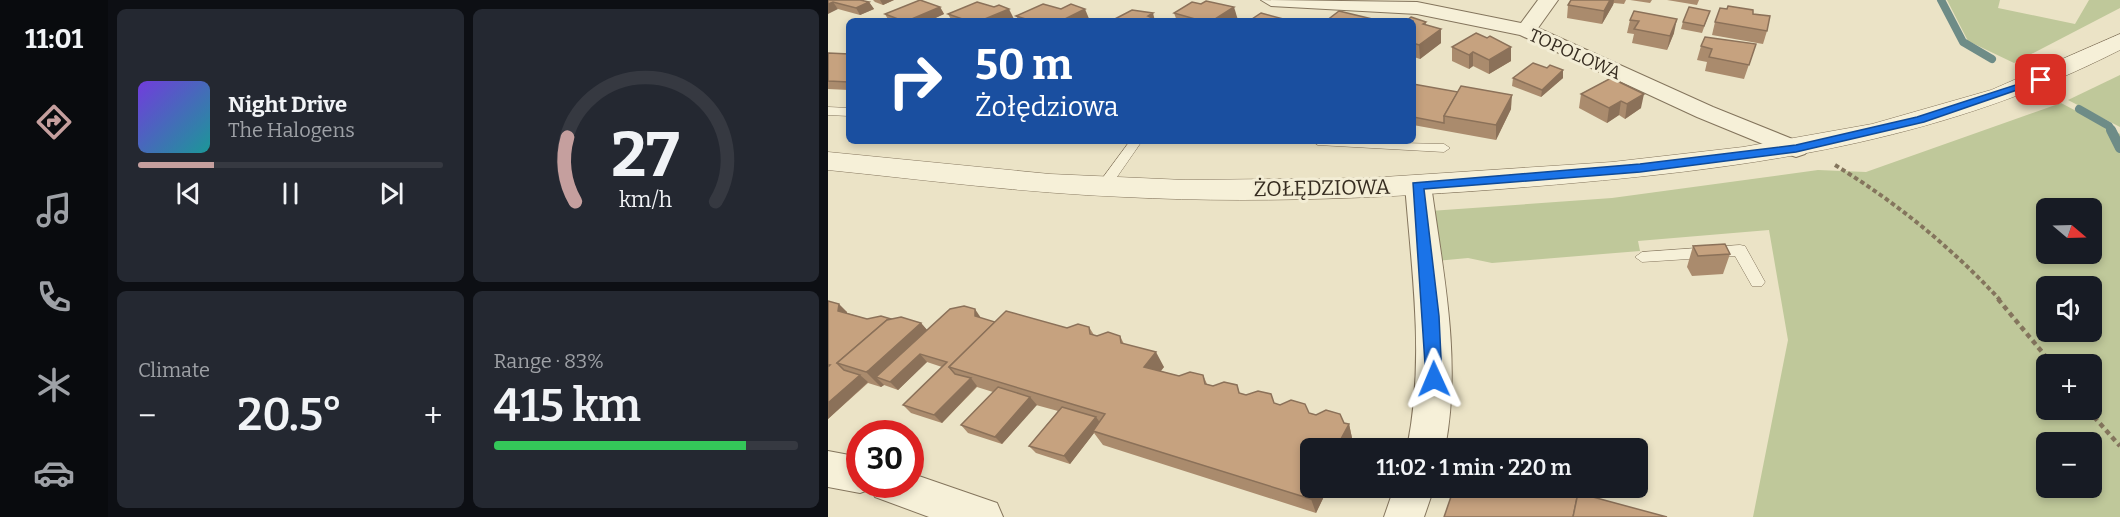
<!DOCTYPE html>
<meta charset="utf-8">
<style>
body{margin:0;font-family:Bitter,serif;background:#242831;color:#f1f3f6;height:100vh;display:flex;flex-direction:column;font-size:22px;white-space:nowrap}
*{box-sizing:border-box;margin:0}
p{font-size:20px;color:#9ea1a6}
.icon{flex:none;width:33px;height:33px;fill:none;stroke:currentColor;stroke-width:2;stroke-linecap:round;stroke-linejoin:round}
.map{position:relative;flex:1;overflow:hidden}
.details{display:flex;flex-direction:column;gap:9px;padding:9px;background:#0d0f14;width:720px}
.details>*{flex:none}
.hud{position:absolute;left:18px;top:18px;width:570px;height:126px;border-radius:9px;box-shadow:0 3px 9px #0003;background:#1a4fa0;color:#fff;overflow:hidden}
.needle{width:39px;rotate:109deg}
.buttons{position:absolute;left:1208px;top:198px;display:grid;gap:12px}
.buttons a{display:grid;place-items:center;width:66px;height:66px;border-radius:9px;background:#171b24;box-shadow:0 3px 9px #0003;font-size:30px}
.speed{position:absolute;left:18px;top:420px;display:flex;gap:12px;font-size:30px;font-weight:700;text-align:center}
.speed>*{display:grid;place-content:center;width:78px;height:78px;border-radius:50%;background:#171b24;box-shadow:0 3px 9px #0003;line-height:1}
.speed .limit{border:9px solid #d22;background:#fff;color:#111}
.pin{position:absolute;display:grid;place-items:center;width:51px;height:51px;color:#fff;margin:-26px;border-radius:12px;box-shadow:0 3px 9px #0006}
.me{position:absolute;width:66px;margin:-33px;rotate:359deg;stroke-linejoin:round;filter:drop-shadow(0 0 4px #0008)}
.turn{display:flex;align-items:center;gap:21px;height:126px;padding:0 30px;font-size:27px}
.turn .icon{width:78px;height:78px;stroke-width:2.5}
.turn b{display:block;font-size:42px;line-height:51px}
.big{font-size:45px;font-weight:600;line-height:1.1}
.details .tile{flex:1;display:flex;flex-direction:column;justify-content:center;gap:9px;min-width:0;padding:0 21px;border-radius:9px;background:#242831}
.details .dial{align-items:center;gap:0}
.dial svg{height:156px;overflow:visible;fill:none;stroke:#363941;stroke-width:7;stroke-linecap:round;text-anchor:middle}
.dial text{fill:#f1f3f6;stroke:none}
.song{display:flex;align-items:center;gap:18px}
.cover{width:72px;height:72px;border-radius:9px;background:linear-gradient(135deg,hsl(260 70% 55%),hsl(180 70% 35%))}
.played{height:6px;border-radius:3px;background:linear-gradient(90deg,#c59f9e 25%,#363941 25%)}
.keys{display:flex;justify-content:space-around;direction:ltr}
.heat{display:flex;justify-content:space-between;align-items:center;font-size:33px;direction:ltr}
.charge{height:9px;border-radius:4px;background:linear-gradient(90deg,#34c759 83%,#363941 0)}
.details .tiles{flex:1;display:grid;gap:9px;grid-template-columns:repeat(2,1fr)}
.trip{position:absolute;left:472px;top:438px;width:348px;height:60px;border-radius:9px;background:#171b24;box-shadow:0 3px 9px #0003;font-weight:600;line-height:60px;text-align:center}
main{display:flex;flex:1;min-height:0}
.menu{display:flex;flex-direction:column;width:108px;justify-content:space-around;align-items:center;background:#090b0e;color:#9ea1a6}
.menu .icon{width:42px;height:42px}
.menu .on{color:#c59f9e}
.menu b{font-size:27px;color:#f1f3f6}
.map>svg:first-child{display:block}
.green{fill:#bfc89a;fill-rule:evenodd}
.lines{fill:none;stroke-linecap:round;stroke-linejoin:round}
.stream-far1{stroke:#6e8c87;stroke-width:8}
.stream{stroke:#6e8c87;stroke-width:10}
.service-casing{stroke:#84755d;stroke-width:1}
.minor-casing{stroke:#84755d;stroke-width:2}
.tertiary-casing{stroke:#84755d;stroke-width:1}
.path-far1{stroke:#84755d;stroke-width:4;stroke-dasharray:4.5 3;stroke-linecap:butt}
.path{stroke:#84755d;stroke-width:4.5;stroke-dasharray:5 4;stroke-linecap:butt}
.service{fill:#f6f0d8;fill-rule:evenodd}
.minor{fill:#f6f0d8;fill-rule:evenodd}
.tertiary{fill:#f6f0d8;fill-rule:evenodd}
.wall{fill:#aa8b6d}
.shaded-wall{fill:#8b7159}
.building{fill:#c6a27f;stroke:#8b7159;stroke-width:1.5}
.route{fill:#1a73e8;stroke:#114b97;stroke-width:1.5}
.labels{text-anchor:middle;stroke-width:6;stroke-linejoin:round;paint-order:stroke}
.far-street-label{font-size:18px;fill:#362c20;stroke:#f3edd5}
.street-label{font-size:21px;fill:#362c20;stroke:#f3edd5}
</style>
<main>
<nav class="menu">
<b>11:01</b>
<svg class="icon on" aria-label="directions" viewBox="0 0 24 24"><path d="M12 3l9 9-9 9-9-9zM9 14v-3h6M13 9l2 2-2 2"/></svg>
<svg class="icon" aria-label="music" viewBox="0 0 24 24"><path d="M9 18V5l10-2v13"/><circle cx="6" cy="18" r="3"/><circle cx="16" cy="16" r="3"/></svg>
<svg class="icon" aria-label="phone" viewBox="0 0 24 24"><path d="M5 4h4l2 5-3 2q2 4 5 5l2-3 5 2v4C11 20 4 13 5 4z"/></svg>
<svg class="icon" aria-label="climate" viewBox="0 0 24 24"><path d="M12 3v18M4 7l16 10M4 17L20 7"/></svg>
<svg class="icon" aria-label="car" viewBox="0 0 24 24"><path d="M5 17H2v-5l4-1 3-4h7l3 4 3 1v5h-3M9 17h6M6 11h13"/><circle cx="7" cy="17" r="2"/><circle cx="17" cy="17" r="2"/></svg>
</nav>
<section class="details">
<div class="tiles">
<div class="tile">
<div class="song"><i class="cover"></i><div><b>Night Drive</b><p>The Halogens</p></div></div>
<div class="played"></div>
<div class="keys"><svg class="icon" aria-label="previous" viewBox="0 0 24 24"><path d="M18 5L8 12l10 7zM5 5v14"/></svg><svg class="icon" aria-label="pause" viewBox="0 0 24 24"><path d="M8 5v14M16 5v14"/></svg><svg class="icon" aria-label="next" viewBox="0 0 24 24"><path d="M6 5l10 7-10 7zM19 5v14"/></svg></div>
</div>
<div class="tile dial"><svg viewBox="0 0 100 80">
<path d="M14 69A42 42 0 1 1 86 69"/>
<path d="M14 69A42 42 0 0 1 10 36" stroke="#c59f9e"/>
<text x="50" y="56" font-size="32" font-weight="700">27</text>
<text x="50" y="72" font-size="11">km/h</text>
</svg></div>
<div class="tile"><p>Climate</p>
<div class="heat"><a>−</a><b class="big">20.5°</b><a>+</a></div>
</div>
<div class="tile"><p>Range · 83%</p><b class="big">415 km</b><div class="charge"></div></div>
</div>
</section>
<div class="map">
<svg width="1292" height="517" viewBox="0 0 1292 517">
<rect width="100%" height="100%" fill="#ebe3c6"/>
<!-- green -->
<g class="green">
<path d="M1119,0H1172L1170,8L1247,24L1261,0H1292V8L1186,63L1140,41Z"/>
<path d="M1292,75V127L1240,100Z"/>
<path d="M1233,103L1292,134V517H925L960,340L941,230L810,241L812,251L664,263L640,258L608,261L602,211L784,198L990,170L1038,172ZM1218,208H1263V254H1218ZM1218,286H1263V332H1218ZM1218,364H1263V410H1218ZM1218,442H1263V488H1218Z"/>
</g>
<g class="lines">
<!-- stream-far1 -->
<g class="stream-far1">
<path d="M1113,0L1135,42L1164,59"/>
<path d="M1251,109L1281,126L1284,131"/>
</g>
<!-- stream -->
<path class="stream" d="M1283,130L1292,148"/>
<!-- service casing -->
<g class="service-casing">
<g id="service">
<path d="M0,107L21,108V116L0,115Z"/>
<path d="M302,141H314L280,190H270L268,187Z"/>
<path d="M484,141L616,144L622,148L616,152L490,145Z"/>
<path d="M912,245L917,246L937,282L934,286H924L907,256L814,262L807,257L814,252Z"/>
</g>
</g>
<!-- minor casing -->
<g class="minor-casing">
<g id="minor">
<path d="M433,0L589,2L693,23L710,0H730L710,28L885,107L977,144L981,149L977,154L968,157L959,154L869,117L692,35L589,14L443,6Z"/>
<path d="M590,176L600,179L603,185C615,272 634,361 617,448H579C597,360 584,274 577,185L580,179Z"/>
<path d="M0,451L32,457V484H82V473L169,503L175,517H101L47,497L43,489L32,493L0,487Z"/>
<path d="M566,488H606L596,517H556Z"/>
</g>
</g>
<!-- tertiary casing -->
<g class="tertiary-casing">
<path id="tertiary" d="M1292,34V50C1122,137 945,165 757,182C604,196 450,205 296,197C197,193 98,180 0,170V152L222,174L357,180L540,178L784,162L915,147L1044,124L1163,90Z"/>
</g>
<!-- path-far1 -->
<path class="path-far1" d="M1007,165C1069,203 1123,247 1172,300"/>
<!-- path -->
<g class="path">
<path d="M1170,299L1224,364"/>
<path d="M1260,410L1292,446"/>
</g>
<!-- service -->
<use href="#service" class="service"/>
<!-- minor -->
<use href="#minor" class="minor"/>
<!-- tertiary -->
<use href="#tertiary" class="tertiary"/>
</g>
<!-- wall -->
<g class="wall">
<path d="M0,0L41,2L46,9L32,15L10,9Z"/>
<path d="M45,0H66L55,5L47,2Z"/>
<path d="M743,0H798L796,4L786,3L774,24L739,18L740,5Z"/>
<path d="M802,0H824L822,3Z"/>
<path d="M839,0H871L869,5Z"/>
<path d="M112,7L116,14L101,21H61L57,14Z"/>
<path d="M233,9L262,21H191L188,16Z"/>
<path d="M806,11L846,33L839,50L804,43L806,34L799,33L802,20Z"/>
<path d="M882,11L874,33L853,29L855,22Z"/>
<path d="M346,13L410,20L408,21H349Z"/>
<path d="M120,14L187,21H124Z"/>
<path d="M925,14L939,31L935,44L884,35L887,22Z"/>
<path d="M585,21L598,22V25L613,29V43L592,59L586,57L585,59Z"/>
<path d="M928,44L916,79L877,71L879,62L869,60L873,46Z"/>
<path d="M624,47L683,61L661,74L645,66L641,69L624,61Z"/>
<path d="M0,53L21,54V90L0,89Z"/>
<path d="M719,68L735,70V78L713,97L684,86L685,78Z"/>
<path d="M783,78L813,108L797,119L791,115L779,123L751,108L753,94Z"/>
<path d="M585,84L683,109L668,140L585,125Z"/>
<path d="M865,246L902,254L895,274L864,276L859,267Z"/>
<path d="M0,301L19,312V313L39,319H63L93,323L99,330L153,318L167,322L239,328L261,327L266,335L269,336H292L296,344L336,367L333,371L351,376L375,375L379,384L385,386L409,385L412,394L521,424L524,438L519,448H483V488H500L488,513L275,445L266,433L242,464L208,453L201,446L230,411L208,405L174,444L140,433L133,425L165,392L149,387L114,423L83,413L75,405L114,367L99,362L70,390L56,385L53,387L40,383L0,419Z"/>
</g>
<!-- shaded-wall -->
<g class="shaded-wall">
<path d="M52,0H66L55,5Z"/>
<path d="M782,0H786L785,5L774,24L776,11Z"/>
<path d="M5,2L10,9L0,14V4Z"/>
<path d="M41,2L46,9L32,15L28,8Z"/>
<path d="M112,7L116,14L101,21H79Z"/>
<path d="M406,7L410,20L408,21H384Z"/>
<path d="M181,9L187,21H152Z"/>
<path d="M257,9L262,21H233Z"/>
<path d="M325,13L327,21H317L320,16Z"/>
<path d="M849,19L846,33L839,50L842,36Z"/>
<path d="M613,29V43L592,59L591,45Z"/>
<path d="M683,47V61L661,74V60Z"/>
<path d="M645,52V66L641,69V55Z"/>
<path d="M735,70V78L713,97L714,90Z"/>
<path d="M816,94L813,108L797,119L799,104Z"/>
<path d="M684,95L683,109L668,140V125Z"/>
<path d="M793,101L791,115L779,123L781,108Z"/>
<path d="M11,304L19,312L18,319L10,311Z"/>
<path d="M147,309L153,318L147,316Z"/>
<path d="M93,323L106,338L48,377L56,385L53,387L38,372Z"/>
<path d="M328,352L336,367L324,381L316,367Z"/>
<path d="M92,354L99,362L70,390L62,382Z"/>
<path d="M32,375L40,382L0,419V403Z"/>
<path d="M143,378L149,386L114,423L106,415Z"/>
<path d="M202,397L209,405L174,444L167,437Z"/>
<path d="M268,417L273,424L265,431L266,433L242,464L236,456Z"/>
<path d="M521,424L524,438L519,448H508Z"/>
<path d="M489,488H500L488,513L483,499Z"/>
</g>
<!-- building -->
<g class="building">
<path d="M0,0H32L41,2L28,8L5,2L0,4Z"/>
<path d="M92,0L112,7L79,21H75L57,14Z"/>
<path d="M743,0H782L776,11L740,5Z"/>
<path d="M378,1L406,7L384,21H374L346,13L364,2L373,4Z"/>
<path d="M149,2L166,7L171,5L181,9L152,21H140L120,14Z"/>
<path d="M215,4L233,9L243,4L257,9L233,21H204L188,16Z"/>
<path d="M900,6L925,10V14L942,16L939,31L887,22L892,8L899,9Z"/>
<path d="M861,7L882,11L876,26L855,22Z"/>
<path d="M304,10L325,13L320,16L323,17L317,21H283Z"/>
<path d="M511,11L544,19L542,21H498Z"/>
<path d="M806,11L849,19L842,36L806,29L811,21L802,20Z"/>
<path d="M433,13L459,20L457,21H421Z"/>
<path d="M583,17L598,22L595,24L613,29L591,45L585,43V21H578Z"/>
<path d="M648,33L659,38L662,36L683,47L661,60L645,52L641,55L624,47Z"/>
<path d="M877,37L928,44L921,65L881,57L884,49L873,46Z"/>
<path d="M0,53L21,54V82L0,81Z"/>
<path d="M705,63L719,68L722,65L735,70L714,90L685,78Z"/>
<path d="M783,78L816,94L799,104L793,101L781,108L753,94Z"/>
<path d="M585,84L630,92L616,116V123L585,117Z"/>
<path d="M633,86L684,95L668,125L616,116Z"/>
<path d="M897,244L902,254L870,256L865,246Z"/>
<path d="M0,301L11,304L10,311L39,319L53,316L63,319L59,320L9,363L16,370L32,375L0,403V367L2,365H0Z"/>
<path d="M136,306L147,309V316L167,322L121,367L127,374L143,378L106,415L75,405L119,362L92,354L62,382L48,377L122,309Z"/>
<path d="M178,311L239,328L250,324L261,327L262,334L269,336L280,332L292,336L293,343L328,352L316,367L351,376L362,372L375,375L377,384L385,386L396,382L409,385L411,393L418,395L430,391L443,394L446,403L452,405L463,400L477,404L481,413L488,415L498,410L512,414L516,423L521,424L508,448H483V488H489L483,499L265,431L277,414L121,367Z"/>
<path d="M73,317L93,323L41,370L38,372L9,363L59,320Z"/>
<path d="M170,387L202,397L167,437L133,425Z"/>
<path d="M234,407L268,417L236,456L201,446Z"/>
<path d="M626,488H751L745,517H616Z"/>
<path d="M750,493L839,517H745Z"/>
</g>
<!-- route -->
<path class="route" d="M1209,78L1218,80L1096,122L968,152L812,172L596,189L611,316L614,379L612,383H601L598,379L585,183L812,164L968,145L1089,117Z"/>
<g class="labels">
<!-- far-street labels -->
<g class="far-street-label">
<text transform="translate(747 54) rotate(24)" y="6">TOPOLOWA</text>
</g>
<!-- street labels -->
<g class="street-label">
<text transform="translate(494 188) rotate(-1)" y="7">ŻOŁĘDZIOWA</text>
</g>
</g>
</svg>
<div class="buttons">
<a><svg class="needle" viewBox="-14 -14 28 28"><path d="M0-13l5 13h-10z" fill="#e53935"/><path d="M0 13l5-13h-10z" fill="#9ea1a6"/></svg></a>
<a><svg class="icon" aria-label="sound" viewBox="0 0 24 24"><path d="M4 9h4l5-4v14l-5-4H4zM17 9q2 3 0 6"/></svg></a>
<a>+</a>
<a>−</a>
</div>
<div class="speed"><div class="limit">30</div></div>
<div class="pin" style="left:1213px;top:80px;background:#d93025"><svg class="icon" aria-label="arrive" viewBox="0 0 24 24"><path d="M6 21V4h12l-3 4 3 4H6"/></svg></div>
<svg class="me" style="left:606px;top:379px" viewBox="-20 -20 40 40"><path d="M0-17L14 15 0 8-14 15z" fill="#1a73e8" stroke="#fff" stroke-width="4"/></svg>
<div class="trip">11:02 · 1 min · 220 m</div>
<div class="hud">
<div class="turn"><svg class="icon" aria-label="right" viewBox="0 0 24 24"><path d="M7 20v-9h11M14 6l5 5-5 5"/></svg><div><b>50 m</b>Żołędziowa</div></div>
</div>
</div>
</main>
